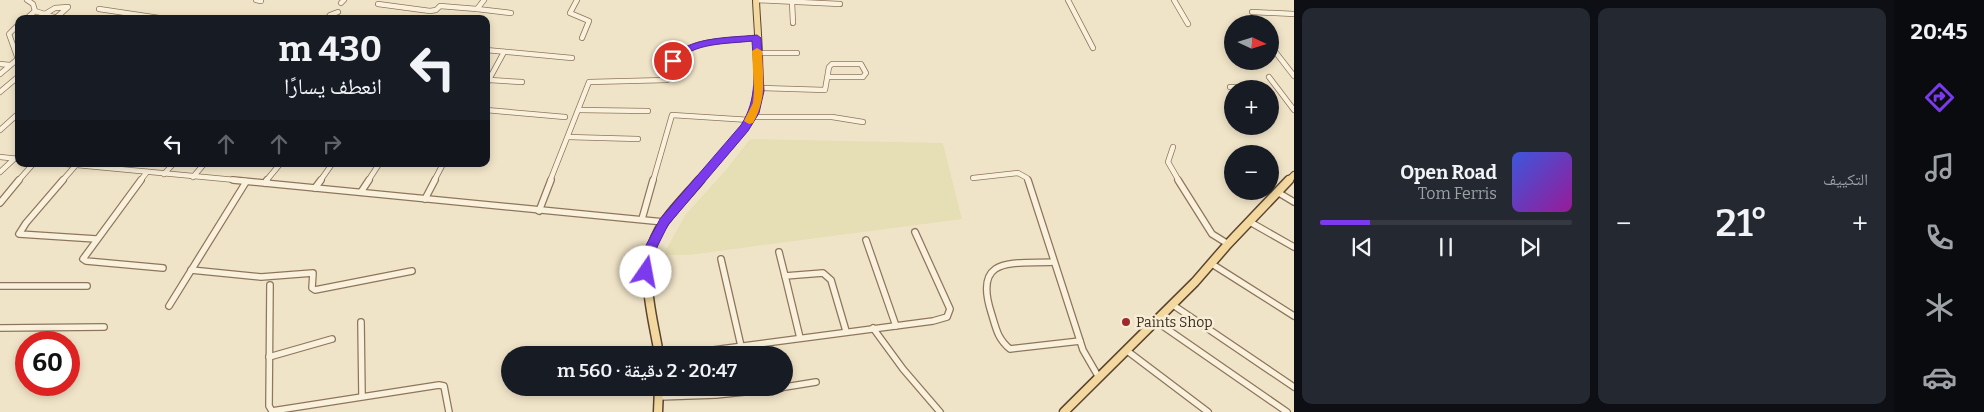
<!DOCTYPE html>
<html lang="ar">
<meta charset="utf-8">
<style>
body{margin:0;font-family:Bitter,"Noto Naskh Arabic",serif;background:#242831;color:#f1f3f6;direction:rtl;height:100vh;display:flex;flex-direction:column;font-size:19px;white-space:nowrap}
*{box-sizing:border-box;margin:0}
p{font-size:16px;color:#9ea1a6}
.icon{flex:none;width:28px;height:28px;fill:none;stroke:currentColor;stroke-width:2;stroke-linecap:round;stroke-linejoin:round}
.map{position:relative;flex:1;overflow:hidden;direction:ltr}
.sheet{display:flex;flex-direction:column;gap:8px;padding:8px;background:#0d0f14;width:600px}
.sheet>*{flex:none}
.top-card{position:absolute;left:15px;top:15px;width:475px;height:152px;border-radius:10px;box-shadow:0 2px 8px #0003;direction:rtl;background:#171b24;color:#f1f3f6;overflow:hidden}
.needle{width:32px;rotate:94deg}
.tools{position:absolute;left:1224px;top:15px;display:grid;gap:10px}
.tools a{display:grid;place-items:center;width:55px;height:55px;border-radius:50%;background:#171b24;box-shadow:0 2px 8px #0003;font-size:25px}
.speed{position:absolute;left:15px;top:331px;display:flex;gap:10px;font-size:25px;font-weight:700;text-align:center}
.speed>*{display:grid;place-content:center;width:65px;height:65px;border-radius:50%;background:#171b24;box-shadow:0 2px 8px #0003;line-height:1}
.speed .limit{border:8px solid #d22;background:#fff;color:#111}
.pin{position:absolute;display:grid;place-items:center;width:42px;height:42px;color:#fff;margin:-21px;border:2px solid #fff;border-radius:50%;box-shadow:0 1px 5px #0007}
.me{position:absolute;width:55px;margin:-28px;rotate:12deg;stroke-linejoin:round;filter:drop-shadow(0 0 4px #0008)}
.turn{display:flex;align-items:center;gap:18px;height:105px;padding:0 25px;font-size:22px}
.turn .icon{width:65px;height:65px;stroke-width:2.5}
.turn b{display:block;font-size:35px;line-height:42px}
.lanes{display:flex;align-items:center;height:48px;padding:0 25px;background:#0003;justify-content:center;gap:25px;direction:ltr}
.lanes .off{opacity:.35}
.big{font-size:38px;font-weight:600;line-height:1.1}
.sheet .tile{flex:1;display:flex;flex-direction:column;justify-content:center;gap:8px;min-width:0;padding:0 18px;border-radius:10px;background:#242831}
.song{display:flex;align-items:center;gap:15px}
.cover{width:60px;height:60px;border-radius:8px;background:linear-gradient(135deg,hsl(230 70% 55%),hsl(300 70% 35%))}
.played{height:5px;border-radius:2px;background:linear-gradient(90deg,#7c3aed 20%,#363941 20%)}
.keys{display:flex;justify-content:space-around;direction:ltr}
.heat{display:flex;justify-content:space-between;align-items:center;font-size:28px;direction:ltr}
.sheet .tiles{flex:1;display:grid;gap:8px;grid-template-columns:repeat(2,1fr)}
.trip{position:absolute;left:501px;top:346px;width:292px;height:50px;border-radius:25px;background:#171b24;box-shadow:0 2px 8px #0003;font-weight:600;line-height:50px;text-align:center;direction:rtl}
main{display:flex;flex:1;min-height:0}
.dock{display:flex;flex-direction:column;width:90px;justify-content:space-around;align-items:center;background:#090b0e;color:#9ea1a6}
.dock .icon{width:35px;height:35px}
.dock .on{color:#7c3aed}
.dock b{font-size:22px;color:#f1f3f6}
.map>svg:first-child{display:block}
.farmland{fill:#e6deb5}
.lines{fill:none;stroke-linecap:round;stroke-linejoin:round}
.street-far1-casing{stroke:#8d765c;stroke-width:6}
.street-casing{stroke:#8d765c;stroke-width:8}
.primary-far1-casing{stroke:#5b4430;stroke-width:8}
.primary-casing{stroke:#5b4430;stroke-width:11}
.street-far1{stroke:#faf1dc;stroke-width:4.5}
.street{stroke:#faf1dc;stroke-width:5.5}
.primary-far1{stroke:#f3d9a0;stroke-width:6}
.primary{stroke:#f3d9a0;stroke-width:8}
.route{fill:#7c3aed;stroke:#51269a}
.slow{fill:#f59e0b}
.poi-dot{fill:#9e2a2b;stroke:#f7eed8;stroke-width:2}
.labels{text-anchor:middle;stroke-width:5;stroke-linejoin:round;paint-order:stroke}
.poi-label{font-size:14px;fill:#3d2e20;stroke:#f7eed8;text-anchor:start}
</style>
<main>
<nav class="dock">
<b>20:45</b>
<svg class="icon on" aria-label="directions" viewBox="0 0 24 24"><path d="M12 3l9 9-9 9-9-9zM9 14v-3h6M13 9l2 2-2 2"/></svg>
<svg class="icon" aria-label="music" viewBox="0 0 24 24"><path d="M9 18V5l10-2v13"/><circle cx="6" cy="18" r="3"/><circle cx="16" cy="16" r="3"/></svg>
<svg class="icon" aria-label="phone" viewBox="0 0 24 24"><path d="M5 4h4l2 5-3 2q2 4 5 5l2-3 5 2v4C11 20 4 13 5 4z"/></svg>
<svg class="icon" aria-label="climate" viewBox="0 0 24 24"><path d="M12 3v18M4 7l16 10M4 17L20 7"/></svg>
<svg class="icon" aria-label="car" viewBox="0 0 24 24"><path d="M5 17H2v-5l4-1 3-4h7l3 4 3 1v5h-3M9 17h6M6 11h13"/><circle cx="7" cy="17" r="2"/><circle cx="17" cy="17" r="2"/></svg>
</nav>
<section class="sheet">
<div class="tiles">
<div class="tile"><p>التكييف</p>
<div class="heat"><a>−</a><b class="big">21°</b><a>+</a></div>
</div>
<div class="tile">
<div class="song"><i class="cover"></i><div><b>Open Road</b><p>Tom Ferris</p></div></div>
<div class="played"></div>
<div class="keys"><svg class="icon" aria-label="previous" viewBox="0 0 24 24"><path d="M18 5L8 12l10 7zM5 5v14"/></svg><svg class="icon" aria-label="pause" viewBox="0 0 24 24"><path d="M8 5v14M16 5v14"/></svg><svg class="icon" aria-label="next" viewBox="0 0 24 24"><path d="M6 5l10 7-10 7zM19 5v14"/></svg></div>
</div>
</div>
</section>
<div class="map">
<svg width="1294" height="412" viewBox="0 0 1294 412">
<rect width="100%" height="100%" fill="#f0e4c8"/>
<!-- farmland -->
<path class="farmland" d="M750,139L943,143L962,219L689,255H663L686,214L726,170Z"/>
<g class="lines">
<!-- street-far1 casing -->
<g class="street-far1-casing">
<g id="street-far1">
<path d="M27,0L33,4L35,11L60,19"/>
<path d="M256,0L261,1"/>
<path d="M484,0L477,9L511,13"/>
<path d="M577,0L570,13L589,21L582,38"/>
<path d="M756,0L840,4"/>
<path d="M1068,0L1093,48"/>
<path d="M1174,0L1188,24"/>
<path d="M792,2L793,23"/>
<path d="M341,3L344,0"/>
<path d="M378,4L430,11L436,10L440,6L477,9"/>
<path d="M99,9L159,18"/>
<path d="M1252,12L1294,14"/>
<path d="M45,14L55,8L68,7L57,17"/>
<path d="M26,19L35,11"/>
<path d="M327,19L330,15L338,12"/>
<path d="M1270,45L1294,76"/>
<path d="M486,50L572,58"/>
<path d="M758,53H797"/>
<path d="M18,59L9,34L19,24"/>
<path d="M0,64L10,65"/>
<path d="M0,74L19,58"/>
<path d="M1269,77L1294,110"/>
<path d="M489,80L522,82"/>
<path d="M486,85L504,52"/>
<path d="M1230,87L1267,89"/>
<path d="M760,88L825,90L829,67L832,64H861L866,73L863,77H828"/>
<path d="M0,92L19,76"/>
<path d="M486,110L565,117"/>
<path d="M579,110L648,111"/>
<path d="M752,117H832L863,122"/>
<path d="M0,130L19,113"/>
<path d="M568,137L638,139"/>
<path d="M1173,147L1168,162L1179,181"/>
<path d="M0,157L19,159"/>
<path d="M66,164L246,181"/>
<path d="M0,172L14,159"/>
<path d="M164,174L173,164"/>
<path d="M193,177L204,164"/>
<path d="M973,178L1018,173L1027,178L1028,181"/>
<path d="M18,181L33,164"/>
<path d="M62,181L76,165"/>
<path d="M140,181L147,172"/>
<path d="M266,181L280,164"/>
<path d="M320,181L332,164"/>
<path d="M368,181L379,164"/>
<path d="M434,181L443,164"/>
<path d="M550,181L589,82L667,80L670,78C672,71 672,61 677,56C693,39 735,40 757,38"/>
<path d="M653,181L672,115L750,120"/>
</g>
</g>
<!-- street casing -->
<g class="street-casing">
<g id="street">
<path d="M63,180L26,223L19,234L96,239"/>
<path d="M141,180L83,259L86,261L163,268"/>
<path d="M233,180L664,222"/>
<path d="M1028,180L1083,350L1098,376"/>
<path d="M1178,180L1212,234L1228,244"/>
<path d="M265,183L267,180"/>
<path d="M315,188L321,180"/>
<path d="M361,192L369,180"/>
<path d="M1279,193L1294,202"/>
<path d="M425,199L435,180"/>
<path d="M0,203L19,180"/>
<path d="M539,211L551,180"/>
<path d="M642,219L653,180"/>
<path d="M1250,222L1294,247"/>
<path d="M866,240L896,326"/>
<path d="M779,252L785,276L823,273L831,280L846,331"/>
<path d="M721,259L741,346"/>
<path d="M1053,262C1013,264 973,255 991,312C996,328 997,338 1010,349L1080,341"/>
<path d="M1212,264L1294,316"/>
<path d="M191,270L261,277L313,273L312,288L315,290L412,271"/>
<path d="M785,276L800,338"/>
<path d="M270,285L269,406L272,411L439,385L444,386L449,412"/>
<path d="M0,286H87"/>
<path d="M1173,305L1294,387"/>
<path d="M169,306L246,182"/>
<path d="M361,322L362,396"/>
<path d="M1157,322L1287,412"/>
<path d="M0,328L104,327"/>
<path d="M873,328L903,369L940,412"/>
<path d="M1126,350L1208,412"/>
<path d="M675,355L933,321L947,317L950,309L915,232"/>
<path d="M269,357L332,339"/>
<path d="M785,387L816,382"/>
<path d="M659,397L716,395L782,388"/>
</g>
</g>
<!-- primary-far1 casing -->
<g class="primary-far1-casing">
<g id="primary-far1">
<path d="M698,181C712,165 748,130 754,112C764,86 757,29 756,0"/>
<path d="M1288,181L1294,175"/>
</g>
</g>
<!-- primary casing -->
<g class="primary-casing">
<g id="primary">
<path d="M659,355C652,309 634,263 665,221C675,207 688,194 700,180"/>
<path d="M658,412L659,388"/>
<path d="M1064,412L1195,282L1228,244L1289,180"/>
</g>
</g>
<!-- street-far1 -->
<use href="#street-far1" class="street-far1"/>
<!-- street -->
<use href="#street" class="street"/>
<!-- primary-far1 -->
<use href="#primary-far1" class="primary-far1"/>
<!-- primary -->
<use href="#primary" class="primary"/>
</g>
<!-- route -->
<path class="route" d="M757,35L761,38L764,91L759,113L748,131L668,225L656,249L650,275H642L640,272L644,249L660,219L741,125C758,99 754,71 752,41C729,44 691,42 677,63L673,64L669,61C686,36 729,38 757,35Z"/>
<!-- slow -->
<path class="slow" d="M757,48L762,51C763,79 767,98 753,123L749,124L744,121L753,103L754,91L752,51Z"/>
<!-- markers -->
<circle class="poi-dot" cx="1126" cy="322" r="5"/>
<g class="labels">
<!-- poi labels -->
<g class="poi-label">
<text x="1136" y="327">Paints Shop</text>
</g>
</g>
</svg>
<div class="tools">
<a><svg class="needle" viewBox="-14 -14 28 28"><path d="M0-13l5 13h-10z" fill="#e53935"/><path d="M0 13l5-13h-10z" fill="#9ea1a6"/></svg></a>
<a>+</a>
<a>−</a>
</div>
<div class="speed"><div class="limit">60</div></div>
<div class="pin" style="left:673px;top:61px;background:#d93025"><svg class="icon" aria-label="arrive" viewBox="0 0 24 24"><path d="M6 21V4h12l-3 4 3 4H6"/></svg></div>
<svg class="me" style="left:646px;top:272px" viewBox="-20 -20 40 40"><circle r="19" fill="#fff"/><path d="M0-13L10 11 0 6-10 11z" fill="#7c3aed"/></svg>
<div class="trip">20:47 · 2 دقيقة · 560 m</div>
<div class="top-card">
<div class="turn"><svg class="icon" aria-label="left" viewBox="0 0 24 24"><path d="M17 20v-9H6M10 6l-5 5 5 5"/></svg><div><b>430 m</b>انعطف يسارًا</div></div>
<div class="lanes"><svg class="icon" aria-label="left" viewBox="0 0 24 24"><path d="M17 20v-9H6M10 6l-5 5 5 5"/></svg><svg class="icon off" aria-label="ahead" viewBox="0 0 24 24"><path d="M12 20V5M6 11l6-6 6 6"/></svg><svg class="icon off" aria-label="ahead" viewBox="0 0 24 24"><path d="M12 20V5M6 11l6-6 6 6"/></svg><svg class="icon off" aria-label="right" viewBox="0 0 24 24"><path d="M7 20v-9h11M14 6l5 5-5 5"/></svg></div>
</div>
</div>
</main>
